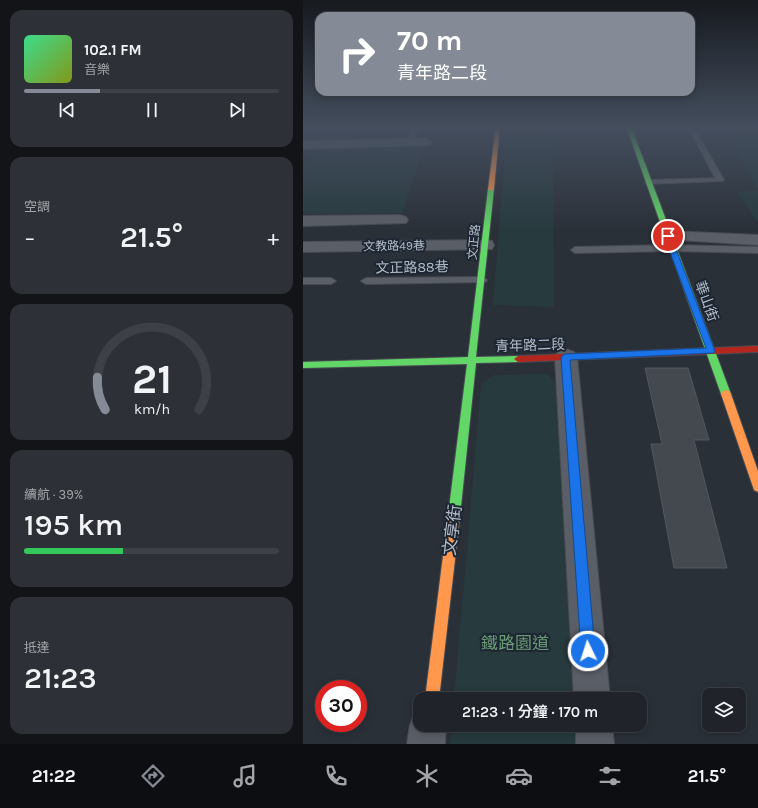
<!DOCTYPE html>
<html lang="zh-TW">
<meta charset="utf-8">
<style>
body{margin:0;font-family:Karla,"Noto Sans TC",sans-serif;background:#2d3036;color:#f1f3f6;height:100vh;display:flex;flex-direction:column;font-size:15px;white-space:nowrap}
*{box-sizing:border-box;margin:0}
p{font-size:13px;color:#a2a4a8}
.icon{flex:none;width:22px;height:22px;fill:none;stroke:currentColor;stroke-width:2;stroke-linecap:round;stroke-linejoin:round}
.map{position:relative;flex:1;overflow:hidden}
.details{display:flex;flex-direction:column;gap:10px;padding:10px;background:#121417;width:303px}
.details>*{flex:none}
.guide{position:absolute;left:12px;top:12px;width:380px;height:84px;border-radius:12px;box-shadow:0 2px 10px #0003,0 0 0 1px #3d4147;background:#848b96;color:#fff;overflow:hidden}
.tools{position:absolute;left:399px;top:688px;display:grid;gap:8px}
.tools a{display:grid;place-items:center;width:44px;height:44px;border-radius:8px;background:#20242a;box-shadow:0 2px 10px #0003,0 0 0 1px #3d4147;font-size:20px}
.speed{position:absolute;left:12px;top:680px;display:flex;gap:8px;font-size:20px;font-weight:700;text-align:center}
.speed>*{display:grid;place-content:center;width:52px;height:52px;border-radius:50%;background:#20242a;box-shadow:0 2px 10px #0003,0 0 0 1px #3d4147;line-height:1}
.speed .limit{border:6px solid #d22;background:#fff;color:#111}
.pin{position:absolute;display:grid;place-items:center;width:34px;height:34px;color:#fff;margin:-17px;border:2px solid #fff;border-radius:50%;box-shadow:0 1px 4px #0007}
.me{position:absolute;width:44px;margin:-22px;rotate:356deg;stroke-linejoin:round;filter:drop-shadow(0 0 3px #0008)}
.turn{display:flex;align-items:center;gap:14px;height:84px;padding:0 16px;font-size:18px}
.turn .icon{width:52px;height:52px;stroke-width:2.5}
.turn b{display:block;font-size:28px;line-height:34px}
.big{font-size:30px;font-weight:600;line-height:1.1}
.details .card{flex:1;display:flex;flex-direction:column;justify-content:center;gap:6px;min-width:0;padding:0 14px;border-radius:12px;background:#2d3036}
.details .dial{align-items:center;gap:0}
.dial svg{height:104px;overflow:visible;fill:none;stroke:#3d4147;stroke-width:7;stroke-linecap:round;text-anchor:middle}
.dial text{fill:#f1f3f6;stroke:none}
.song{display:flex;align-items:center;gap:12px}
.cover{width:48px;height:48px;border-radius:6px;background:linear-gradient(135deg,hsl(150 70% 55%),hsl(70 70% 35%))}
.played{height:4px;border-radius:2px;background:linear-gradient(90deg,#848b96 30%,#3d4147 30%)}
.keys{display:flex;justify-content:space-around;direction:ltr}
.heat{display:flex;justify-content:space-between;align-items:center;font-size:22px;direction:ltr}
.charge{height:6px;border-radius:3px;background:linear-gradient(90deg,#34c759 39%,#3d4147 0)}
.trip{position:absolute;left:110px;top:692px;width:234px;height:40px;border-radius:12px;background:#20242a;box-shadow:0 2px 10px #0003,0 0 0 1px #3d4147;font-weight:600;line-height:40px;text-align:center}
.dock{display:flex;height:64px;justify-content:space-around;align-items:center;background:#0d0e11;color:#a2a4a8}
.dock .icon{width:28px;height:28px}
.dock .active{color:#848b96}
.dock b{font-size:18px;color:#f1f3f6}
main{display:flex;flex:1;min-height:0}
.map>svg:first-child{display:block}
.green{fill:#273a3e}
.building{fill:#444950;stroke:#52575f}
.lines{fill:none;stroke-linecap:round;stroke-linejoin:round}
.lane-casing{stroke:#484c53;stroke-width:2}
.street-casing{stroke:#484c53;stroke-width:2}
.fast-casing{stroke:#484c53;stroke-width:2}
.slow-casing{stroke:#484c53;stroke-width:2}
.jam-casing{stroke:#484c53;stroke-width:2}
.lane{fill:#5a5e66;fill-rule:evenodd}
.street{fill:#5a5e66;fill-rule:evenodd}
.fast{fill:#63d668;fill-rule:evenodd}
.slow{fill:#ff974d;fill-rule:evenodd}
.jam{fill:#b3261e;fill-rule:evenodd}
.route{fill:#1a73e8;stroke:#114b97}
.labels{text-anchor:middle;stroke-width:4;stroke-linejoin:round;paint-order:stroke}
.far-street-label{font-size:12px;fill:#b4bcc9;stroke:#1d2633}
.street-label{font-size:14px;fill:#b4bcc9;stroke:#1d2633}
.near-street-label{font-size:17px;fill:#b4bcc9;stroke:#1d2633}
.near-park-label{font-size:17px;fill:#6b9a76;stroke:#1d2633}
</style>
<main>
<section class="details">
<div class="card">
<div class="song"><i class="cover"></i><div><b>102.1 FM</b><p>音樂</p></div></div>
<div class="played"></div>
<div class="keys"><svg class="icon" aria-label="previous" viewBox="0 0 24 24"><path d="M18 5L8 12l10 7zM5 5v14"/></svg><svg class="icon" aria-label="pause" viewBox="0 0 24 24"><path d="M8 5v14M16 5v14"/></svg><svg class="icon" aria-label="next" viewBox="0 0 24 24"><path d="M6 5l10 7-10 7zM19 5v14"/></svg></div>
</div>
<div class="card"><p>空調</p>
<div class="heat"><a>−</a><b class="big">21.5°</b><a>+</a></div>
</div>
<div class="card dial"><svg viewBox="0 0 100 80">
<path d="M14 69A42 42 0 1 1 86 69"/>
<path d="M14 69A42 42 0 0 1 8 44" stroke="#848b96"/>
<text x="50" y="56" font-size="32" font-weight="700">21</text>
<text x="50" y="72" font-size="11">km/h</text>
</svg></div>
<div class="card"><p>續航 · 39%</p><b class="big">195 km</b><div class="charge"></div></div>
<div class="card"><p>抵達</p><b class="big">21:23</b></div>
</section>
<div class="map">
<svg width="455" height="744" viewBox="0 0 455 744">
<rect width="100%" height="100%" fill="#2a3038"/>
<!-- green -->
<g class="green">
<path d="M204,126H250L251,307L190,305Z"/>
<path d="M455,126V222L434,192L455,190L421,128Z"/>
<path d="M121,146L99,213L0,214V167L13,149Z"/>
<path d="M245,374L254,386L271,699H151L178,385L191,375Z"/>
<path d="M149,725H273L274,744H147Z"/>
</g>
<!-- building -->
<path class="building" d="M342,368H385L406,440H391L424,568H371L348,444H359Z"/>
<g class="lines">
<!-- lane casing -->
<g class="lane-casing">
<g id="lane">
<path d="M110,126H116L110,142L107,144L104,142Z"/>
<path d="M390,126L421,180L419,181L343,184L342,182L346,180L412,178L386,128Z"/>
<path d="M369,245L455,247V253L369,251L272,253L268,250L272,247Z"/>
<path d="M179,277L184,280L182,282L63,284L58,281L63,278Z"/>
<path d="M0,278H28L33,281L28,284H0Z"/>
</g>
</g>
<!-- street casing -->
<g class="street-casing">
<g id="street">
<path d="M123,138L129,142L127,145L0,149V141Z"/>
<path d="M97,215L103,217L105,220L103,223L0,226V216Z"/>
<path d="M365,231L455,235V245L359,239L357,236L359,233Z"/>
<path d="M183,240L189,241L191,245L189,249L0,252V242Z"/>
<path d="M263,349L271,352L274,357L307,699H271L252,357L255,352Z"/>
<path d="M117,710V725H143L142,744H104L107,725L112,712Z"/>
<path d="M273,725H309L311,744H273Z"/>
</g>
</g>
<!-- fast casing -->
<g class="fast-casing">
<g id="fast">
<path d="M323,126H328L428,394L426,397H420L418,394Z"/>
<path d="M188,187L191,189L173,357L215,356L219,359L215,362L173,363L157,516L155,520L151,521L147,520L145,516L164,364L0,368V362L165,357L185,189Z"/>
</g>
</g>
<!-- slow casing -->
<g class="slow-casing">
<g id="slow">
<path d="M193,126H197L191,189L188,191L185,189Z"/>
<path d="M423,390L426,391L428,394L455,471V492L451,490L450,487L418,394L420,391Z"/>
<path d="M151,511L155,512L157,516L136,699H122L145,516L147,512Z"/>
</g>
</g>
<!-- jam casing -->
<g class="jam-casing">
<path id="jam" d="M455,346V352L215,362L211,359L215,356Z"/>
</g>
<!-- lane -->
<use href="#lane" class="lane"/>
<!-- street -->
<use href="#street" class="street"/>
<!-- fast -->
<use href="#fast" class="fast"/>
<!-- slow -->
<use href="#slow" class="slow"/>
<!-- jam -->
<use href="#jam" class="jam"/>
</g>
<!-- sky -->
<linearGradient id="sky" x2="0" y2="1"><stop stop-color="#171a1f"/><stop offset="0.55" stop-color="#444e5e"/><stop offset="1" stop-color="#444e5e" stop-opacity="0"/></linearGradient>
<rect width="455" height="231" fill="url(#sky)"/>
<!-- route -->
<path class="route" d="M362,234L368,236L412,351L411,353L267,360L292,651L290,656L285,658L280,656L278,651L258,357L262,354L403,348L361,236Z"/>
<g class="labels">
<!-- far-street labels -->
<g class="far-street-label">
<text transform="translate(171 242) rotate(-84)" y="4">文正路</text>
<text transform="translate(91 246) rotate(-1)" y="4">文教路49巷</text>
</g>
<!-- street labels -->
<g class="street-label">
<text transform="translate(109 267) rotate(-1)" y="5">文正路88巷</text>
<text transform="translate(404 301) rotate(70)" y="5">華山街</text>
<text transform="translate(227 345) rotate(-2)" y="5">青年路二段</text>
</g>
<!-- near-street labels -->
<g class="near-street-label">
<text transform="translate(149 530) rotate(-83)" y="6">文享街</text>
</g>
<!-- near-park labels -->
<g class="near-park-label">
<text x="212" y="649">鐵路園道</text>
</g>
</g>
</svg>
<div class="tools">
<a><svg class="icon" aria-label="layers" viewBox="0 0 24 24"><path d="M12 4l9 5-9 5-9-5zM3 14l9 5 9-5"/></svg></a>
</div>
<div class="speed"><div class="limit">30</div></div>
<div class="pin" style="left:365px;top:236px;background:#d93025"><svg class="icon" aria-label="arrive" viewBox="0 0 24 24"><path d="M6 21V4h12l-3 4 3 4H6"/></svg></div>
<svg class="me" style="left:285px;top:651px" viewBox="-20 -20 40 40"><circle r="17" fill="#1a73e8" stroke="#fff" stroke-width="3"/><path d="M0-11L8 9 0 5-8 9z" fill="#fff"/></svg>
<div class="trip">21:23 · 1 分鐘 · 170 m</div>
<div class="guide">
<div class="turn"><svg class="icon" aria-label="right" viewBox="0 0 24 24"><path d="M7 20v-9h11M14 6l5 5-5 5"/></svg><div><b>70 m</b>青年路二段</div></div>
</div>
</div>
</main>
<nav class="dock">
<b>21:22</b>
<svg class="icon active" aria-label="directions" viewBox="0 0 24 24"><path d="M12 3l9 9-9 9-9-9zM9 14v-3h6M13 9l2 2-2 2"/></svg>
<svg class="icon" aria-label="music" viewBox="0 0 24 24"><path d="M9 18V5l10-2v13"/><circle cx="6" cy="18" r="3"/><circle cx="16" cy="16" r="3"/></svg>
<svg class="icon" aria-label="phone" viewBox="0 0 24 24"><path d="M5 4h4l2 5-3 2q2 4 5 5l2-3 5 2v4C11 20 4 13 5 4z"/></svg>
<svg class="icon" aria-label="climate" viewBox="0 0 24 24"><path d="M12 3v18M4 7l16 10M4 17L20 7"/></svg>
<svg class="icon" aria-label="car" viewBox="0 0 24 24"><path d="M5 17H2v-5l4-1 3-4h7l3 4 3 1v5h-3M9 17h6M6 11h13"/><circle cx="7" cy="17" r="2"/><circle cx="17" cy="17" r="2"/></svg>
<svg class="icon" aria-label="filters" viewBox="0 0 24 24"><path d="M4 7h16M4 17h16"/><circle cx="9" cy="7" r="2"/><circle cx="15" cy="17" r="2"/></svg>
<b>21.5°</b>
</nav>
